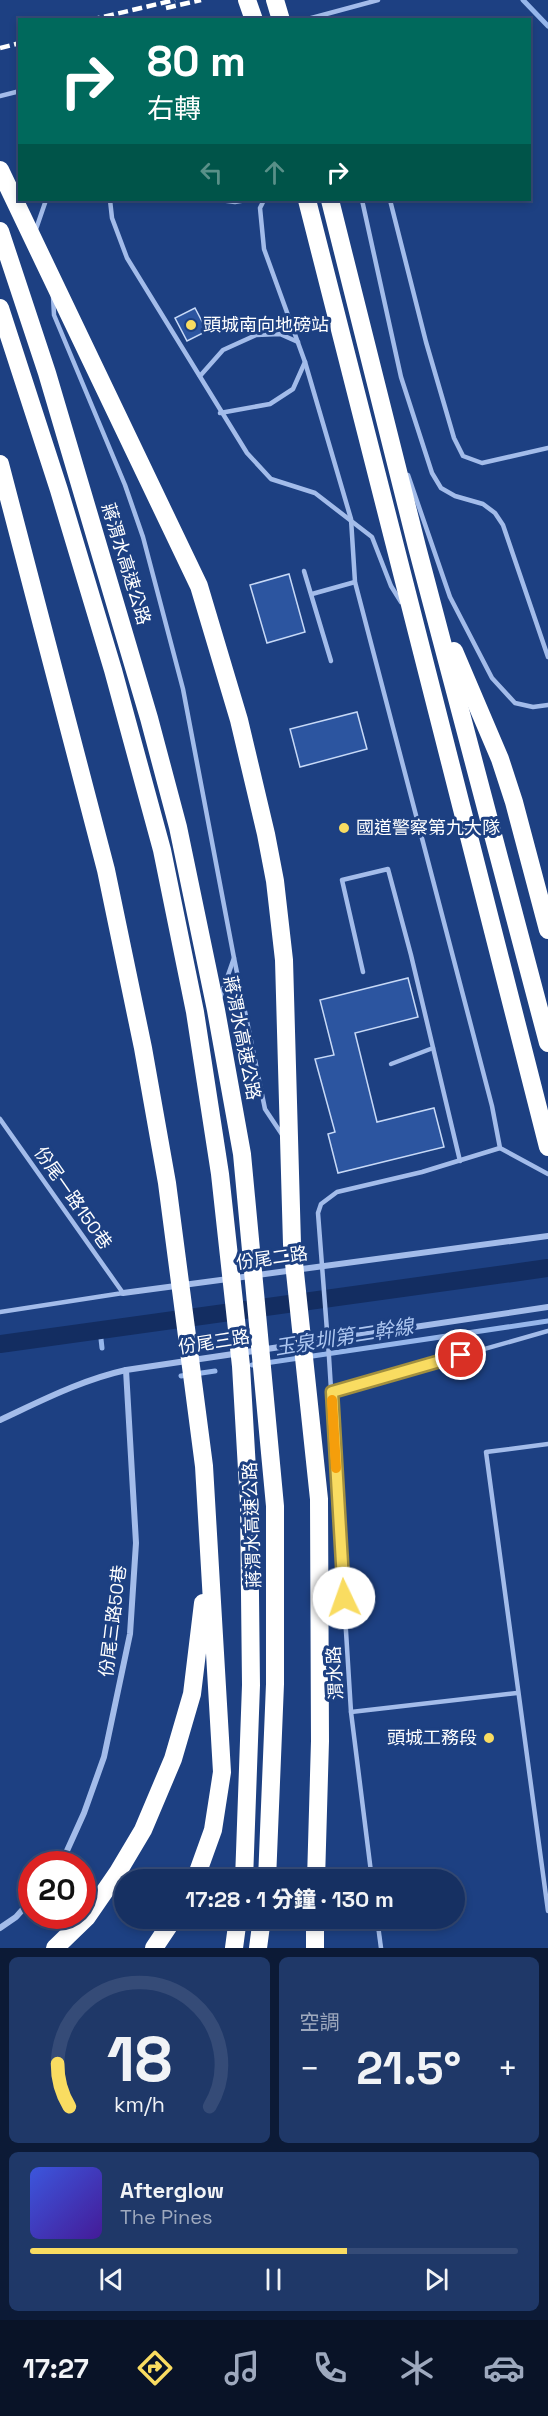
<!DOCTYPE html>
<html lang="zh-TW">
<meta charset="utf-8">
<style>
body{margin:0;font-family:"Space Grotesk","Noto Sans TC",sans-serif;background:#1f3868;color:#f1f3f6;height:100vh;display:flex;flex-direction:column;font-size:22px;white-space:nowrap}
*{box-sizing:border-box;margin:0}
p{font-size:20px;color:#9ea9be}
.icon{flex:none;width:33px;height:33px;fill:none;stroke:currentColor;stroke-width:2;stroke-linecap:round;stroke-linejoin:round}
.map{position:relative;height:1948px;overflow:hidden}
.details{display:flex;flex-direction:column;gap:9px;padding:9px;background:#0c1a36;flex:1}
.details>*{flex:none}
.hud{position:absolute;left:18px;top:18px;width:513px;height:183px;border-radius:0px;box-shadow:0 3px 9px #0003,0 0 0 2px #354b77;background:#00695c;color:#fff;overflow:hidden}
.speed{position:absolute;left:18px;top:1851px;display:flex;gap:12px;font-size:30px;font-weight:700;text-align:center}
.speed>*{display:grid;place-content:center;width:78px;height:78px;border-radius:50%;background:#163062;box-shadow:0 3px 9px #0003,0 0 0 2px #354b77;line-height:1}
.speed .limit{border:9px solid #d22;background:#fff;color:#111}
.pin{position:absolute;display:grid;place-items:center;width:51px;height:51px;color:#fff;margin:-26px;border:3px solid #fff;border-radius:50%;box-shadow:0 2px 6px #0007}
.me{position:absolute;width:66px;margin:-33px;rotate:357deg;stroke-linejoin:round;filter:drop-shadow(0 0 4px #0008)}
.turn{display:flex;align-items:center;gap:21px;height:126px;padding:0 30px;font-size:27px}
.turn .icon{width:78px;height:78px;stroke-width:2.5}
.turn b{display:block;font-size:42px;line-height:51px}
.lanes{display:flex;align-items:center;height:57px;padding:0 30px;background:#0003;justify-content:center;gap:30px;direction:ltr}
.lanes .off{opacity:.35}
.big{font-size:45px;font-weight:800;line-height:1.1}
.details .card{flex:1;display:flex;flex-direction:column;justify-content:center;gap:9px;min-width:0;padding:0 21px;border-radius:9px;background:#1f3868}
.details .dial{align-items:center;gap:0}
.dial svg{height:156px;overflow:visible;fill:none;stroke:#354b77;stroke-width:7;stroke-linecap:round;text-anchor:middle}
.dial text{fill:#f1f3f6;stroke:none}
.song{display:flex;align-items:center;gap:18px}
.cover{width:72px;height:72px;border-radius:9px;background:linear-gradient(135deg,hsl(230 70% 55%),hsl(260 70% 35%))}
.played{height:6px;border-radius:3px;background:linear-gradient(90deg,#f9dc61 65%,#354b77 65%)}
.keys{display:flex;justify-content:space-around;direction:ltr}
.heat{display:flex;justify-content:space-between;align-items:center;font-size:33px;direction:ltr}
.details .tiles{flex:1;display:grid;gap:9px;grid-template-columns:1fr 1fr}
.card:last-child{grid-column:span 2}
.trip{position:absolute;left:114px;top:1869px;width:351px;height:60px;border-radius:30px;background:#163062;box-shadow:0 3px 9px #0003,0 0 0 2px #354b77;font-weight:800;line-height:60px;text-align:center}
.tabs{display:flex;height:96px;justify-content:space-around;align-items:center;background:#091327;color:#9ea9be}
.tabs .icon{width:42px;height:42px}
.tabs .selected{color:#f9dc61}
.tabs b{font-size:27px;color:#f1f3f6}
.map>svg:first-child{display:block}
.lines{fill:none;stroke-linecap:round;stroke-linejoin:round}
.stream{stroke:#96b6eb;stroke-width:5}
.canal{stroke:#132d61;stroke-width:18}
.building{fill:#2c55a0;stroke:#c7d9f7;stroke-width:1.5}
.lane{stroke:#a3bcea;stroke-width:4.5}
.street{stroke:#a3bcea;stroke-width:6}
.highway{stroke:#fff;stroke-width:18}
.rail{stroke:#fff;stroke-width:4.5;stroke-dasharray:10 4.5;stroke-linecap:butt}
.route-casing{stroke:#a28f3f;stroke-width:15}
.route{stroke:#f9dc61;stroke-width:10}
.slow{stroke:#f59e0b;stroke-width:10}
.poi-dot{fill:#f9dc61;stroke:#1d4082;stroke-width:2}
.labels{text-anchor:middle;stroke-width:6;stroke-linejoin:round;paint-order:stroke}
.poi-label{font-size:18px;fill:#fff;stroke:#1d4082;text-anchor:start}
.street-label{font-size:18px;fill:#fff;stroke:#1d4082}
.water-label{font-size:20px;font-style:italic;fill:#aec7f1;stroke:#1d4082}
</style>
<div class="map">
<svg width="548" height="1948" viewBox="0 0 548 1948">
<rect width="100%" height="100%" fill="#1d4082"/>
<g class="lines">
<!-- stream -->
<g class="stream">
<path d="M523,0L548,26"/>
<path d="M100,1330L102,1348"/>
<path d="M252,1365L548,1321"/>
<path d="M181,1376L215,1371"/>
</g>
<!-- canal -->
<path class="canal" d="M0,1344L548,1268"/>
</g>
<!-- building -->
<g class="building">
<path d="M195,308L207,331L187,341L175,318Z"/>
<path d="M289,574L305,632L267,643L250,585Z"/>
<path d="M357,712L367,749L300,767L290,729Z"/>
<path d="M408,978L418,1017L355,1033L377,1122L434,1108L444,1147L338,1173L328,1134L335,1132L315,1059L334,1055L320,1000Z"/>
</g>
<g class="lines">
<!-- lane -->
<g class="lane">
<path d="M304,20L378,0"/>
<path d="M0,96L20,91"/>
<path d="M110,200L112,218L127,258L247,453L271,479L315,493L372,537L391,586L401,602"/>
<path d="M220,200L235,202L246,200"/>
<path d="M264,200L260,208L264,249L305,362L351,519L355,582L492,1106L500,1148L548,1174"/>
<path d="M362,200L401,377L432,473L441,488L455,496L483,504L495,513L503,525L548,657"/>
<path d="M390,200L426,342L454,438L463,456L482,463L548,448"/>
<path d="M35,232L46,200"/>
<path d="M53,296L54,315L125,485L143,537L183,689L234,958L220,998"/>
<path d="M200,376L223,350L256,335L280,334L298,342"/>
<path d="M220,413L270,404L293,389L305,362"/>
<path d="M408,475L450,597L492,678L515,703L533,707L548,705"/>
<path d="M304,571L331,661"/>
<path d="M312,594L355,582"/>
<path d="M234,958L265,1109L283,1136"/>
<path d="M363,972L342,880L388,869L411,955L460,1161"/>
<path d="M391,1064L433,1048"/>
<path d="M0,1119L123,1293L0,1312"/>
<path d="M332,1392L548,1331"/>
<path d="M548,1444L486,1452L548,1911"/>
<path d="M351,1712L517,1693"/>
<path d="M372,1880L351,1712L329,1357L318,1213L321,1204L337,1192L422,1172L500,1148"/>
<path d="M377,1918L381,1948"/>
</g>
<!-- street -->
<g class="street">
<path d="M123,1293L548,1236"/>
<path d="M0,1420C41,1401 81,1380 126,1370L548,1307"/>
<path d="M61,1864L84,1813L104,1757L130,1634L136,1543L126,1370"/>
<path d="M0,1928L16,1917L32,1899"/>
</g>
<!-- highway -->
<g class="highway">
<path d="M247,0L254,20"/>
<path d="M275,0L281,20"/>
<path d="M0,170L199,586L239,720L266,834L275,881L284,960L292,1244L319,1499L320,1741L316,1880"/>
<path d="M307,200L548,1147"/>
<path d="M330,200L417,547L548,1043"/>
<path d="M0,231L47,373L149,718L178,827L216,1010L242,1154L275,1506V1684L267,1880"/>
<path d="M0,308L59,490L113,670L162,850L195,1012L220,1174L241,1366L249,1504L251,1685L244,1880"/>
<path d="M0,464L106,870L143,1048L167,1183L204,1466L222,1772L213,1830L195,1880"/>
<path d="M454,651L500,759L514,802L548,930"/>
<path d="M55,1948L87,1917L118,1872L143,1830L173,1759L192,1694L203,1603"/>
<path d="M154,1948L174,1918"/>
<path d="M234,1948L238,1918"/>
<path d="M258,1948L262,1918"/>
<path d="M315,1948V1918"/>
</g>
<!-- rail -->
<g class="rail">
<path d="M166,8L201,0"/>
<path d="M90,20L175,0"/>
<path d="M0,48L20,43"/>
</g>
</g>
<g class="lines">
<!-- route casing -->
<g class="route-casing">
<path id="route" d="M344,1598L332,1392L461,1355"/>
</g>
<!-- route -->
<use href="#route" class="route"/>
<!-- slow -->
<path class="slow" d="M332,1400L336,1468"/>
</g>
<!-- markers -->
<g class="poi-dot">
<circle cx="191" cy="325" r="6"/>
<circle cx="344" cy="828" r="6"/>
<circle cx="489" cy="1738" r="6"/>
</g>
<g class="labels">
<!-- poi labels -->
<g class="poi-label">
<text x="203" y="331">頭城南向地磅站</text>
<text x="356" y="834">國道警察第九大隊</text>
<text x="477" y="1744" text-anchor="end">頭城工務段</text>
</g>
<!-- street labels -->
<g class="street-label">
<text transform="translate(126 564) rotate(73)" y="6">蔣渭水高速公路</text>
<text transform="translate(242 1038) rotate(79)" y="6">蔣渭水高速公路</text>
<text transform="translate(73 1198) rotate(55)" y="6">份尾一路150巷</text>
<text transform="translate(272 1258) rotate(-8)" y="6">份尾二路</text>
<text transform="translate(214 1342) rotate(-9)" y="6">份尾三路</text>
<text transform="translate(252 1525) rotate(-92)" y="6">蔣渭水高速公路</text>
<text transform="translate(113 1621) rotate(-83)" y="6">份尾三路50巷</text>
<text transform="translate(335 1673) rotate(-93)" y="6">渭水路</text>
</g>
<!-- water labels -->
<g class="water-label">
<text transform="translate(344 1337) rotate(-9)" y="7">玉泉圳第二幹線</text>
</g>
</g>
</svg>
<div class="speed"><div class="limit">20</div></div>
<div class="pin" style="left:461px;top:1355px;background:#d93025"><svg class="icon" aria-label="arrive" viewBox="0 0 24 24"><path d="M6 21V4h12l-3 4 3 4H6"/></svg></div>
<svg class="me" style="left:344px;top:1598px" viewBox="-20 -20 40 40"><circle r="19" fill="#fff"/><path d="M0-13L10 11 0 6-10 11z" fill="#f9dc61"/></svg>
<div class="trip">17:28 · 1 分鐘 · 130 m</div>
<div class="hud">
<div class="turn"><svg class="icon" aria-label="right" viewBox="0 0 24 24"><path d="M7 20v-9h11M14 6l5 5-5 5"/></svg><div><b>80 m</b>右轉</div></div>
<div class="lanes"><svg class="icon off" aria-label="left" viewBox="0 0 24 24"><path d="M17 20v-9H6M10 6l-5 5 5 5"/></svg><svg class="icon off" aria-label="ahead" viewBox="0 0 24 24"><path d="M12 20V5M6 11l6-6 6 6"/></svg><svg class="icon" aria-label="right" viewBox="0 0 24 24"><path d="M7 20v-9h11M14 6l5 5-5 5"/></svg></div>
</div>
</div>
<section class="details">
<div class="tiles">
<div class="card dial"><svg viewBox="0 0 100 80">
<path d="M14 69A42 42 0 1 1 86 69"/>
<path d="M14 69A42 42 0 0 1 8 47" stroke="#f9dc61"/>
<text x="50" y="56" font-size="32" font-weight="700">18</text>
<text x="50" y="72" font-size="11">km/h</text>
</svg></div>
<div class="card"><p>空調</p>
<div class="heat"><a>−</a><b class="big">21.5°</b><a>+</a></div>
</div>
<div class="card">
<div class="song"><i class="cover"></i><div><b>Afterglow</b><p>The Pines</p></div></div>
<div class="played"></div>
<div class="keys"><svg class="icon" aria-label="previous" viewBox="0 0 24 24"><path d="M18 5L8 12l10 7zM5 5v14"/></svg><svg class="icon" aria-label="pause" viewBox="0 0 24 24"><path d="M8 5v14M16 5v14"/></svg><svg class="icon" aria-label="next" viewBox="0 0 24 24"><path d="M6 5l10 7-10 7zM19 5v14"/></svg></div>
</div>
</div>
</section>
<nav class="tabs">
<b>17:27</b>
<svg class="icon selected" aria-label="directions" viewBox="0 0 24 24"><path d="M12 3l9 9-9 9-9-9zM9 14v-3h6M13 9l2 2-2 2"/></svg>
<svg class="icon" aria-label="music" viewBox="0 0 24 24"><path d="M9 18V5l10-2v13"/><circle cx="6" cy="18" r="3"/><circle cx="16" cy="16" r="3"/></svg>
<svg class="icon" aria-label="phone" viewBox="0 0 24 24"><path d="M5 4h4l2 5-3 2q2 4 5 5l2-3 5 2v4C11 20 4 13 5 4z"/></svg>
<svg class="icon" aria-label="climate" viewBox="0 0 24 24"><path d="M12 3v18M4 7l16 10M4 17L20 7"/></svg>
<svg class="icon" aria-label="car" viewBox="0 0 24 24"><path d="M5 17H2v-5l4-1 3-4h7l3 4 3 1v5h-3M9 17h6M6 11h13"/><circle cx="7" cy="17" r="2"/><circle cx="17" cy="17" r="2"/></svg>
</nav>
